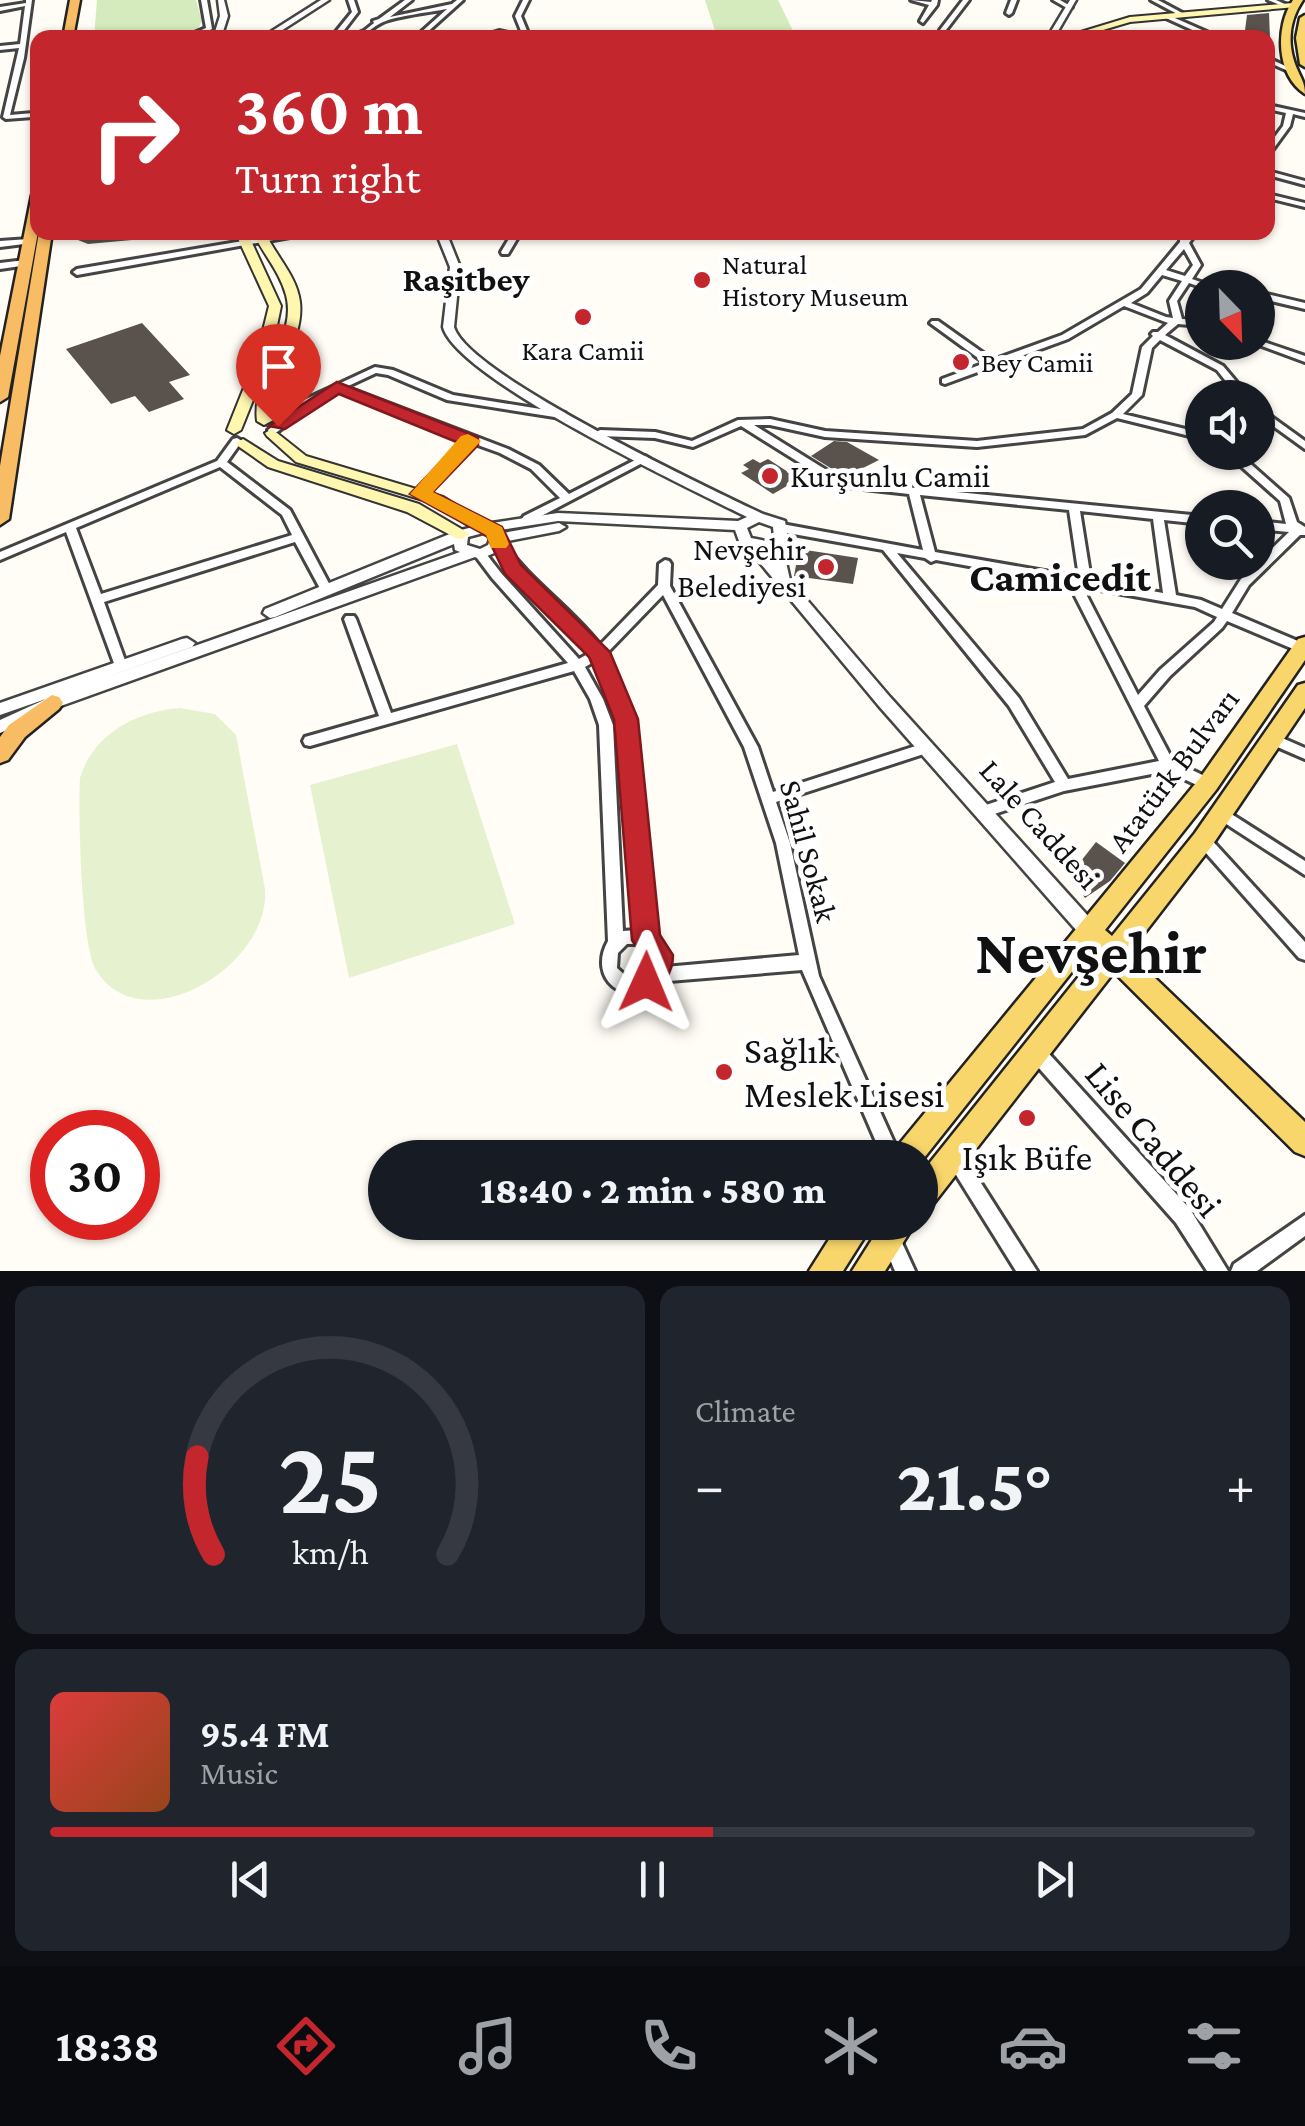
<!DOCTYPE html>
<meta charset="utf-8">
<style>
body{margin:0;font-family:"Crimson Pro",serif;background:#20242c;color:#f1f3f6;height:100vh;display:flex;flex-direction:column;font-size:38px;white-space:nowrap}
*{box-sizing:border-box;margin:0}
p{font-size:32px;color:#9ea1a6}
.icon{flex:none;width:55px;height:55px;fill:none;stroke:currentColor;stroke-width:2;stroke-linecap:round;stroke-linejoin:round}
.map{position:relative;height:1271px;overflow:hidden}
.panel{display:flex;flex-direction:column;gap:15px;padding:15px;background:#0d0f14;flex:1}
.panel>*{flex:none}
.hud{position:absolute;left:30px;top:30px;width:1245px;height:210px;border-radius:20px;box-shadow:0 2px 8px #0004;background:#c4262e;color:#fff;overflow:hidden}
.needle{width:65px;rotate:157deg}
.controls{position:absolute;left:1185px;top:270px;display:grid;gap:20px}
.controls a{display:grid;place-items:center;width:90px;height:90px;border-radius:50%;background:#171b24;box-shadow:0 2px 8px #0004;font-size:50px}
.speed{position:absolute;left:30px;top:1110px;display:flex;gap:20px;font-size:50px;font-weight:700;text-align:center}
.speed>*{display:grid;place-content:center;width:130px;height:130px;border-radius:50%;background:#171b24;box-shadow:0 2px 8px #0004;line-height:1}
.speed .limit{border:15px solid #d22;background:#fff;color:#111}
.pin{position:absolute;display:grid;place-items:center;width:85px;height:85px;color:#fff;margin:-102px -42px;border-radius:50% 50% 50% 0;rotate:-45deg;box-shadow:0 0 10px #0007}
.pin .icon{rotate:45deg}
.me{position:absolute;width:110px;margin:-55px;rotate:1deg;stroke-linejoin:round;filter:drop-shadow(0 0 8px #0008)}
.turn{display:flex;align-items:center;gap:35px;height:210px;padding:0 40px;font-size:45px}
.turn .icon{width:130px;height:130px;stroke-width:2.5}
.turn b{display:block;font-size:70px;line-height:85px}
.big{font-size:75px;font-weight:800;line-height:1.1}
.panel .tile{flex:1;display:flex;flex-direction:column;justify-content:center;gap:15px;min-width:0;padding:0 35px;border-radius:20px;background:#20242c}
.panel .dial{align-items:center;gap:0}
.dial svg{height:260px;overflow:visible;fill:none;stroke:#363941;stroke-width:7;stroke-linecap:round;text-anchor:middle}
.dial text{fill:#f1f3f6;stroke:none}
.song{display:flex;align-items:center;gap:30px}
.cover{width:120px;height:120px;border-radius:15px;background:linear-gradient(135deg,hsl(0 70% 55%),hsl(20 70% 35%))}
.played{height:10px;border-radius:5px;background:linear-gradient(90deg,#c4262e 55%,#363941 55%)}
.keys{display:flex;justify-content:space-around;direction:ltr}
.heat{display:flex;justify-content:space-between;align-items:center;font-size:55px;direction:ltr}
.panel .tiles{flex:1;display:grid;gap:15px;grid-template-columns:1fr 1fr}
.tile:last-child{grid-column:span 2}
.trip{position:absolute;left:368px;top:1140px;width:570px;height:100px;border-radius:50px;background:#171b24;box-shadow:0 2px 8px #0004;font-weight:800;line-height:100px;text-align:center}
.tabs{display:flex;height:160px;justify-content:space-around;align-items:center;background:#090b0e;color:#9ea1a6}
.tabs .icon{width:70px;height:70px}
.tabs .active{color:#c4262e}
.tabs b{font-size:45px;color:#f1f3f6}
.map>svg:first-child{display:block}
.green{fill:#d5ebbd}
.pitch{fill:#e6f2cf}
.building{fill:#5a524d}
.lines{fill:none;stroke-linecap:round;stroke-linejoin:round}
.minor-casing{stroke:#444;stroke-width:6}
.tertiary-casing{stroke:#444;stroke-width:5}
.secondary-casing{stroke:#333;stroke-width:4}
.primary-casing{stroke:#222;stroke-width:5}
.trunk-casing{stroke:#222;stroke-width:5}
.minor{fill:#fff;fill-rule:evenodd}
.tertiary{fill:#fff;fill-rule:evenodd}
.secondary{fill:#fff6b0;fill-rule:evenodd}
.primary{fill:#f9d66b;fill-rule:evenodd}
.trunk{fill:#f7bc64;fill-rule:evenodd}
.route{fill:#c4262e;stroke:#7f191e;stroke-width:2.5}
.slow{fill:#f59e0b}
.poi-dot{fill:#c4262e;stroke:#fff;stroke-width:4}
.labels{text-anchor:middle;stroke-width:10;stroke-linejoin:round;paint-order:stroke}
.far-poi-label{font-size:28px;fill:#111;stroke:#fff;text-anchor:start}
.poi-label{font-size:32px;fill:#111;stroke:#fff;text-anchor:start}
.street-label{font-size:32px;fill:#111;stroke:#fff}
.far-district-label{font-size:35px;font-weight:bold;fill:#111;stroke:#fff}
.near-poi-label{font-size:38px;fill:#111;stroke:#fff;text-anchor:start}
.near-street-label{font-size:38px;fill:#111;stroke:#fff}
.district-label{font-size:42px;font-weight:bold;fill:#111;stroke:#fff}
.near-town-label{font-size:62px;font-weight:bold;fill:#111;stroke:#fff}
</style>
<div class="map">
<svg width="1305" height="1271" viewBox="0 0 1305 1271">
<rect width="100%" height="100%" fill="#fffdf5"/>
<!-- green -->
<g class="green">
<path d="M97,0H196L202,21L197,31L158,37H94Z"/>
<path d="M705,0H778L793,31L784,37H717Z"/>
</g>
<!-- pitch -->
<g class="pitch">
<path d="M180,708L215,714L236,735L265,889C271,966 141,1044 96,970C81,946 78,811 80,778C93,734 137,711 180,708Z"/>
<path d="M457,744L515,924L349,978L310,785Z"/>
</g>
<!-- building -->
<g class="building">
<path d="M1269,13L1270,38H1244L1247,15Z"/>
<path d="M58,232H132V240L88,244Z"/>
<path d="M142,323L190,375L169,382L184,399L149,412L135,396L111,404L66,349Z"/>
<path d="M834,441L847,442L879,460L845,477L811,456Z"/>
<path d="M753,459L760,463L768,459L799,479L773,494L741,473L749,469L743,465Z"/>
<path d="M799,549L858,558L853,584L794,576Z"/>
<path d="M1096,842L1125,863L1110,881L1085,898L1052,855L1069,851L1081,861Z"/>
</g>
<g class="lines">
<!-- minor casing -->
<g class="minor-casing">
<g id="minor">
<path d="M26,0H32L24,58L10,115L33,113L36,115L33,117L6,119L3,117L19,48L0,50V46L20,44L25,6L0,11V7L26,3Z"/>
<path d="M201,0H207L212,29L193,38H183L206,28Z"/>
<path d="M348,0H354L358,12L338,38H331L352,12Z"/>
<path d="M405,0H412L390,17L452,4L457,0H463L423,36L418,35L447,9C431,12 397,16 383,22C368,29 366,38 347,38L364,31L374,23L373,21L379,19Z"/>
<path d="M523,0H529L521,16L530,38L499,35L476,38L499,31L523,36L515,16Z"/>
<path d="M911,0L931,2L932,0H938L937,5L923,23L920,21L929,5Z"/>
<path d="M963,0H969L946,30V38H940V30Z"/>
<path d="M1011,0H1017L1012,13L1009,15L1006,13Z"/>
<path d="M1053,0H1060L1072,7L1067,8Z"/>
<path d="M1151,0H1158L1186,15L1181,16Z"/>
<path d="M1268,0H1276L1287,5L1282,6Z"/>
<path d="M1168,15L1218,37L1219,38H1210L1166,18Z"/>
<path d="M1268,58L1290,68L1291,69L1286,70L1268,62Z"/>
<path d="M1268,105L1305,113V117L1293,114L1290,126L1271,152H1268V146L1283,126L1286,113L1268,109Z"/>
<path d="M1268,171L1305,181V185L1268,175Z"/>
<path d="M1268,194L1305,203V207L1268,198Z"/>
<path d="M296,232H318L77,275L73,272L77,269Z"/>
<path d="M513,232H521L508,254H502L501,252Z"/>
<path d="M1188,232H1197L1189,243L1201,265L1192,279L1218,288H1203L1189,283L1177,301L1182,319L1202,320V326L1178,324L1165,335L1223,366L1250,398H1239L1217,370L1160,340L1152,348L1142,395L1123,414L1202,433V439L1117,418L1085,435L977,447L825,437L770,425H754L844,481L1202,516V524L1164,520L1176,595L1201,600L1222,609L1241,579L1289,532L1258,529V521L1286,524L1280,501L1225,452H1237L1289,498L1297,522L1305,527V535H1300L1249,585L1232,613L1305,644V652L1298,651L1227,621L1222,628L1170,676L1144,706L1173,761L1213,780L1215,784L1213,788L1208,790L1203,788L1167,771L1064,791L982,818L977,816L975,812L977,808L1055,782L1009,706L883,550L782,532L776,528L782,524L923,550L909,494L837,486L741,426L693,447L655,438L600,436L595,433L600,430L655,432L692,441L738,420L770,419L825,431L977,441L1083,429L1112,413L1132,394L1142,347L1153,336L1151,334L1153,332H1158L1168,323L1124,306L1068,339L945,384L942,383V379L985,363L930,323L932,321H938L993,360L1062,335L1141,289L1180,242V238H1184ZM1184,249L1193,265L1185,276L1166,270ZM1162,275L1182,281L1169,301L1173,318L1166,317L1131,303L1147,293ZM920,495L1069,510L1079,577L935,552ZM1080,511L1153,519L1163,593L1091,580ZM897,553L925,558L931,562L936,560L1078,586L1075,596L1159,761L1068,779L1019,698ZM1089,588L1195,607L1217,617L1214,622L1160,670L1138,695L1087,596Z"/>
<path d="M29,239L33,241L32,243L0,247V241Z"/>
<path d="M25,260L28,261V265L0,269V263Z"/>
<path d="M1258,292L1305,303V309L1258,298Z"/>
<path d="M1258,340L1305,356V362L1251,342H1258Z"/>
<path d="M375,367L393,370L453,395L565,413V417L561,418L447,400L388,375L376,373L346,387L508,449L539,465L569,494L641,457L645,456L650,459L528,523L522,519L524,516L560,498L531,469L500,453L475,444L424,496H416L415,494L416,492L467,440L338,391L311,403V406L277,432H269L268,430L288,414L264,424L259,421Z"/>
<path d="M1258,407L1305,441V449L1258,415Z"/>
<path d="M237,438L242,441L227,462L290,510L333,591L331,594H323L295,542L104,602L127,666L126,669H116L115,666L66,532L0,560V552L217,461L233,439ZM220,467L282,515L292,535L101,594L76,528Z"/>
<path d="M498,539L502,540C529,581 570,606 600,645L658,585L659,564L665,560L669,561L671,564L670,586L758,747L773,792L925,743L930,744L932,748L930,752L776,802L790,843L819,976L901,1158H883L802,970L657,982C625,1010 587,978 608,941L599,725L590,699L574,671L310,746L305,745L303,741L305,737L379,716L344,619L346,616H354L356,619L391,713L568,663L492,578L474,554L476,551H484L501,573L579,659L591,652C561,611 520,587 492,543ZM663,595L744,747L776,843L799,955L665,967L664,952L654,936L633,719L618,677L606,654ZM597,660L608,685L619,719L637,930L623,931L613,725L603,699L585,667ZM627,944H639L648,953L649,968L639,977H627L617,968L618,953Z"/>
<path d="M1273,734L1305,748V759L1268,743L1266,739L1268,735Z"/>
<path d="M1222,808L1305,861V875L1217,818L1215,814L1217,810Z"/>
<path d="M1203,834L1208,836L1305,942V960L1299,958L1198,844L1196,840L1198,836Z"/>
<path d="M1036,1044L1042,1046L1190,1209L1228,1271H1207L1176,1223L1030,1058L1028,1052L1030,1046Z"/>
<path d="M954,1147L960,1150L1037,1271H1016L948,1162L945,1156L948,1150Z"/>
<path d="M1305,1215V1236L1257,1271H1231L1234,1264Z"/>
<path d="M891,1232L898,1234L915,1271H895L882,1241L884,1234Z"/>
</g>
</g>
<!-- tertiary casing -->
<g class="tertiary-casing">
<g id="tertiary">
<path d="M218,0H224L228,16L221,38H213L220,16Z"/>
<path d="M321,0H329L270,38H261Z"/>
<path d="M1070,0H1076L1054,38H1047Z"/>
<path d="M436,232H446L460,267L454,327C468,375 709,488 763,514L785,521L788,539L782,544L790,580L890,697L1098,927L1100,933L1098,939L1091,941L1084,939L878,705L746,546L740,544L735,530L558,521L500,530L503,533L559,523L566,527L559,531L503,542L499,551L480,559L475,557L58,707L0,733V720L46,699L0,715V703L182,639L187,638L195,643L192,647L87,684L460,552L455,550L454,544L275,617L270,618L263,613L265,609L457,531L485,524L558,513L738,521L747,517C691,489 457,379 443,327L450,267ZM759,522L773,527L774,537L766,541L751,538L747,528ZM483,533L491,537L488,545L480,549L467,545L468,537Z"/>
</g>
</g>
<!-- secondary casing -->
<g class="secondary-casing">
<g id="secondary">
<path d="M1293,3L1296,7L1130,22L1076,38H1061L1130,17Z"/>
<path d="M38,110V117L28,115Z"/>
<path d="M235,232H247L281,306L271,355L241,430L234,434L227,430L257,355L269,306Z"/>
<path d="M253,232H265C275,255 297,276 300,302C305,345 265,377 271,421L264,425L257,421C251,375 298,339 286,295C280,272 263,254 253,232Z"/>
<path d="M272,429L306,456L443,497L493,528L491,532H479L433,503L296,462L267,436L265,433Z"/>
<path d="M243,439L278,461L419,504L470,534L462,539L456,538L407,512L268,467L238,446L236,443Z"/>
</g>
</g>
<!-- primary casing -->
<g class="primary-casing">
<g id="primary">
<path d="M1293,0H1303C1288,22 1287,47 1298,71C1302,80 1305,84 1305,94C1276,75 1275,27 1293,0Z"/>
<path d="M1305,15V67L1300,64L1296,38L1300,18Z"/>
<path d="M1305,637V660L1216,790L1105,930L1112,936L1195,833L1298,685L1305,683V708L1211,847L1129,953L1305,1122V1156L1295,1152L1114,972L930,1208L920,1213V1175L1096,955L1090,949L920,1163V1158H892L896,1148L1200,778L1298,639Z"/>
<path d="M840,1222H874L843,1271H809Z"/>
<path d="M883,1222H916L885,1271H852Z"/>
</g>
</g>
<!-- trunk casing -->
<g class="trunk-casing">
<g id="trunk">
<path d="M70,0H80L73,38H63Z"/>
<path d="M38,191V232L8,397L0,402V356L32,195Z"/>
<path d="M39,232H52L9,519L0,525V466Z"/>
<path d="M52,695L59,697L63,703L59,709L25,737L8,760L0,763V737L9,725Z"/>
</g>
</g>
<!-- minor -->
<use href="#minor" class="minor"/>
<!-- tertiary -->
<use href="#tertiary" class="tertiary"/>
<!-- secondary -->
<use href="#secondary" class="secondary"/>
<!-- primary -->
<use href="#primary" class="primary"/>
<!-- trunk -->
<use href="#trunk" class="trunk"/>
</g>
<!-- route -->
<path class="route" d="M337,382L478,437V445L433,492L502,527L521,565L610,652L638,719L660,935L673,955C673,973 662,989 646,995L636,991L631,982L644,959L632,940L614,719L589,657L505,574L487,536L410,494L459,443L339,394L285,429L269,426Z"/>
<!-- slow -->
<path class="slow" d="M468,434L481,441L433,492L502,527L509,544L506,548H491L486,535L410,494L461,436Z"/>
<!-- markers -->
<g class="poi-dot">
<circle cx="702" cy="280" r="10"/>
<circle cx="583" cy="317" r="10"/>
<circle cx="961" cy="362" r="10"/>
<circle cx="770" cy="476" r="10"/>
<circle cx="826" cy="567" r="10"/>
<circle cx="724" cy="1072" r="10"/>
<circle cx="1027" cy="1118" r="10"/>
</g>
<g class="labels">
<!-- far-poi labels -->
<g class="far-poi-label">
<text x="722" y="274">Natural<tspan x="722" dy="32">History Museum</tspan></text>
<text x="583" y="360" text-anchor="middle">Kara Camii</text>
<text x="981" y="372">Bey Camii</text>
</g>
<!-- poi labels -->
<g class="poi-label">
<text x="790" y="487">Kurşunlu Camii</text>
<text x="806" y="560" text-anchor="end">Nevşehir<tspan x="806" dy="37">Belediyesi</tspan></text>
</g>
<!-- street labels -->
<g class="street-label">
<text transform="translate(1173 770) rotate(-53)" y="11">Atatürk Bulvarı</text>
<text transform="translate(1040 824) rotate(48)" y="11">Lale Caddesi</text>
<text transform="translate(809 851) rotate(75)" y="11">Sahil Sokak</text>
</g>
<!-- far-district labels -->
<g class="far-district-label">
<text x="466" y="291">Raşitbey</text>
</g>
<!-- near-poi labels -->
<g class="near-poi-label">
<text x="744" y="1063">Sağlık<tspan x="744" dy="44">Meslek Lisesi</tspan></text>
<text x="1027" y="1170" text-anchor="middle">Işık Büfe</text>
</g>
<!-- near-street labels -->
<g class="near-street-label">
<text transform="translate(1154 1139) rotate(50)" y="13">Lise Caddesi</text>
</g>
<!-- district labels -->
<g class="district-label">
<text x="1060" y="591">Camicedit</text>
</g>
<!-- near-town labels -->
<g class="near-town-label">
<text x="1091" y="973">Nevşehir</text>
</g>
</g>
</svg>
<div class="controls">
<a><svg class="needle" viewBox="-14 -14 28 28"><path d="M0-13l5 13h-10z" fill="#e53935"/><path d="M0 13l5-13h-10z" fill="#9ea1a6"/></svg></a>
<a><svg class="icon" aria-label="sound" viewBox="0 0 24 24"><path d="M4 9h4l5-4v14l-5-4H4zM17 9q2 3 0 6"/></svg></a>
<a><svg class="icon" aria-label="search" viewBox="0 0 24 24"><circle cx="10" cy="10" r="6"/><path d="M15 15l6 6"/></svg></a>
</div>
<div class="speed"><div class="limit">30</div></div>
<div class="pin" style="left:278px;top:426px;background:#d93025"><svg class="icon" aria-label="arrive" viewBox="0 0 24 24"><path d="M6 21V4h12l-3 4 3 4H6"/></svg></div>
<svg class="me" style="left:646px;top:982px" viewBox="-20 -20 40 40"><path d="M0-17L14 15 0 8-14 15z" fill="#c4262e" stroke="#fff" stroke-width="4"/></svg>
<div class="trip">18:40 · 2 min · 580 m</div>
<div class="hud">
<div class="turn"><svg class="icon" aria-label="right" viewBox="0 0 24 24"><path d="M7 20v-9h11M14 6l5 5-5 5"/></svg><div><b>360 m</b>Turn right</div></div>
</div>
</div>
<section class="panel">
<div class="tiles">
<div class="tile dial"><svg viewBox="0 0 100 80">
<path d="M14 69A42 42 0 1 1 86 69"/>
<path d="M14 69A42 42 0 0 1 9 39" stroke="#c4262e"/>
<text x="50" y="56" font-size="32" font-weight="700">25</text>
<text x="50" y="72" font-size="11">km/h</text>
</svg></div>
<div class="tile"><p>Climate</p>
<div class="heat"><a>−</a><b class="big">21.5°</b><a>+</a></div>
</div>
<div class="tile">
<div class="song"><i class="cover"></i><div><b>95.4 FM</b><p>Music</p></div></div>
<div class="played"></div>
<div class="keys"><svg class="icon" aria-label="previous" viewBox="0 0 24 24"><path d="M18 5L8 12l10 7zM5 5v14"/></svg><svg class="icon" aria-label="pause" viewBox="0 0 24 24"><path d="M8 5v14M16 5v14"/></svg><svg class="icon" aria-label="next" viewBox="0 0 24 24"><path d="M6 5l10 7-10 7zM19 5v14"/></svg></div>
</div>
</div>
</section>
<nav class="tabs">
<b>18:38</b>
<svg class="icon active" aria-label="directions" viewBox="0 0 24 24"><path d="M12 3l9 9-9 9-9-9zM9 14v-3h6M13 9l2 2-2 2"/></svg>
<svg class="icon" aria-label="music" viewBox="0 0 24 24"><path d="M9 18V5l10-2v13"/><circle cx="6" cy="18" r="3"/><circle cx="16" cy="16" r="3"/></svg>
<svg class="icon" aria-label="phone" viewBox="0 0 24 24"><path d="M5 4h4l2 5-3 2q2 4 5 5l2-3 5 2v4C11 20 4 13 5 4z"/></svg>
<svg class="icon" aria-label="climate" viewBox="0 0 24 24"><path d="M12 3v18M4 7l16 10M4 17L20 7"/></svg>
<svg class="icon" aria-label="car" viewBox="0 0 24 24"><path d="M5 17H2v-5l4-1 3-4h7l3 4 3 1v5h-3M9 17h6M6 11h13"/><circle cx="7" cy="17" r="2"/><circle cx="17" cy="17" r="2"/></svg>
<svg class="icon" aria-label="filters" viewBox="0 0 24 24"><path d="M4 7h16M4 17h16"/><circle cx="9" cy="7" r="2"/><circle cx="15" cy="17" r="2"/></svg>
</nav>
